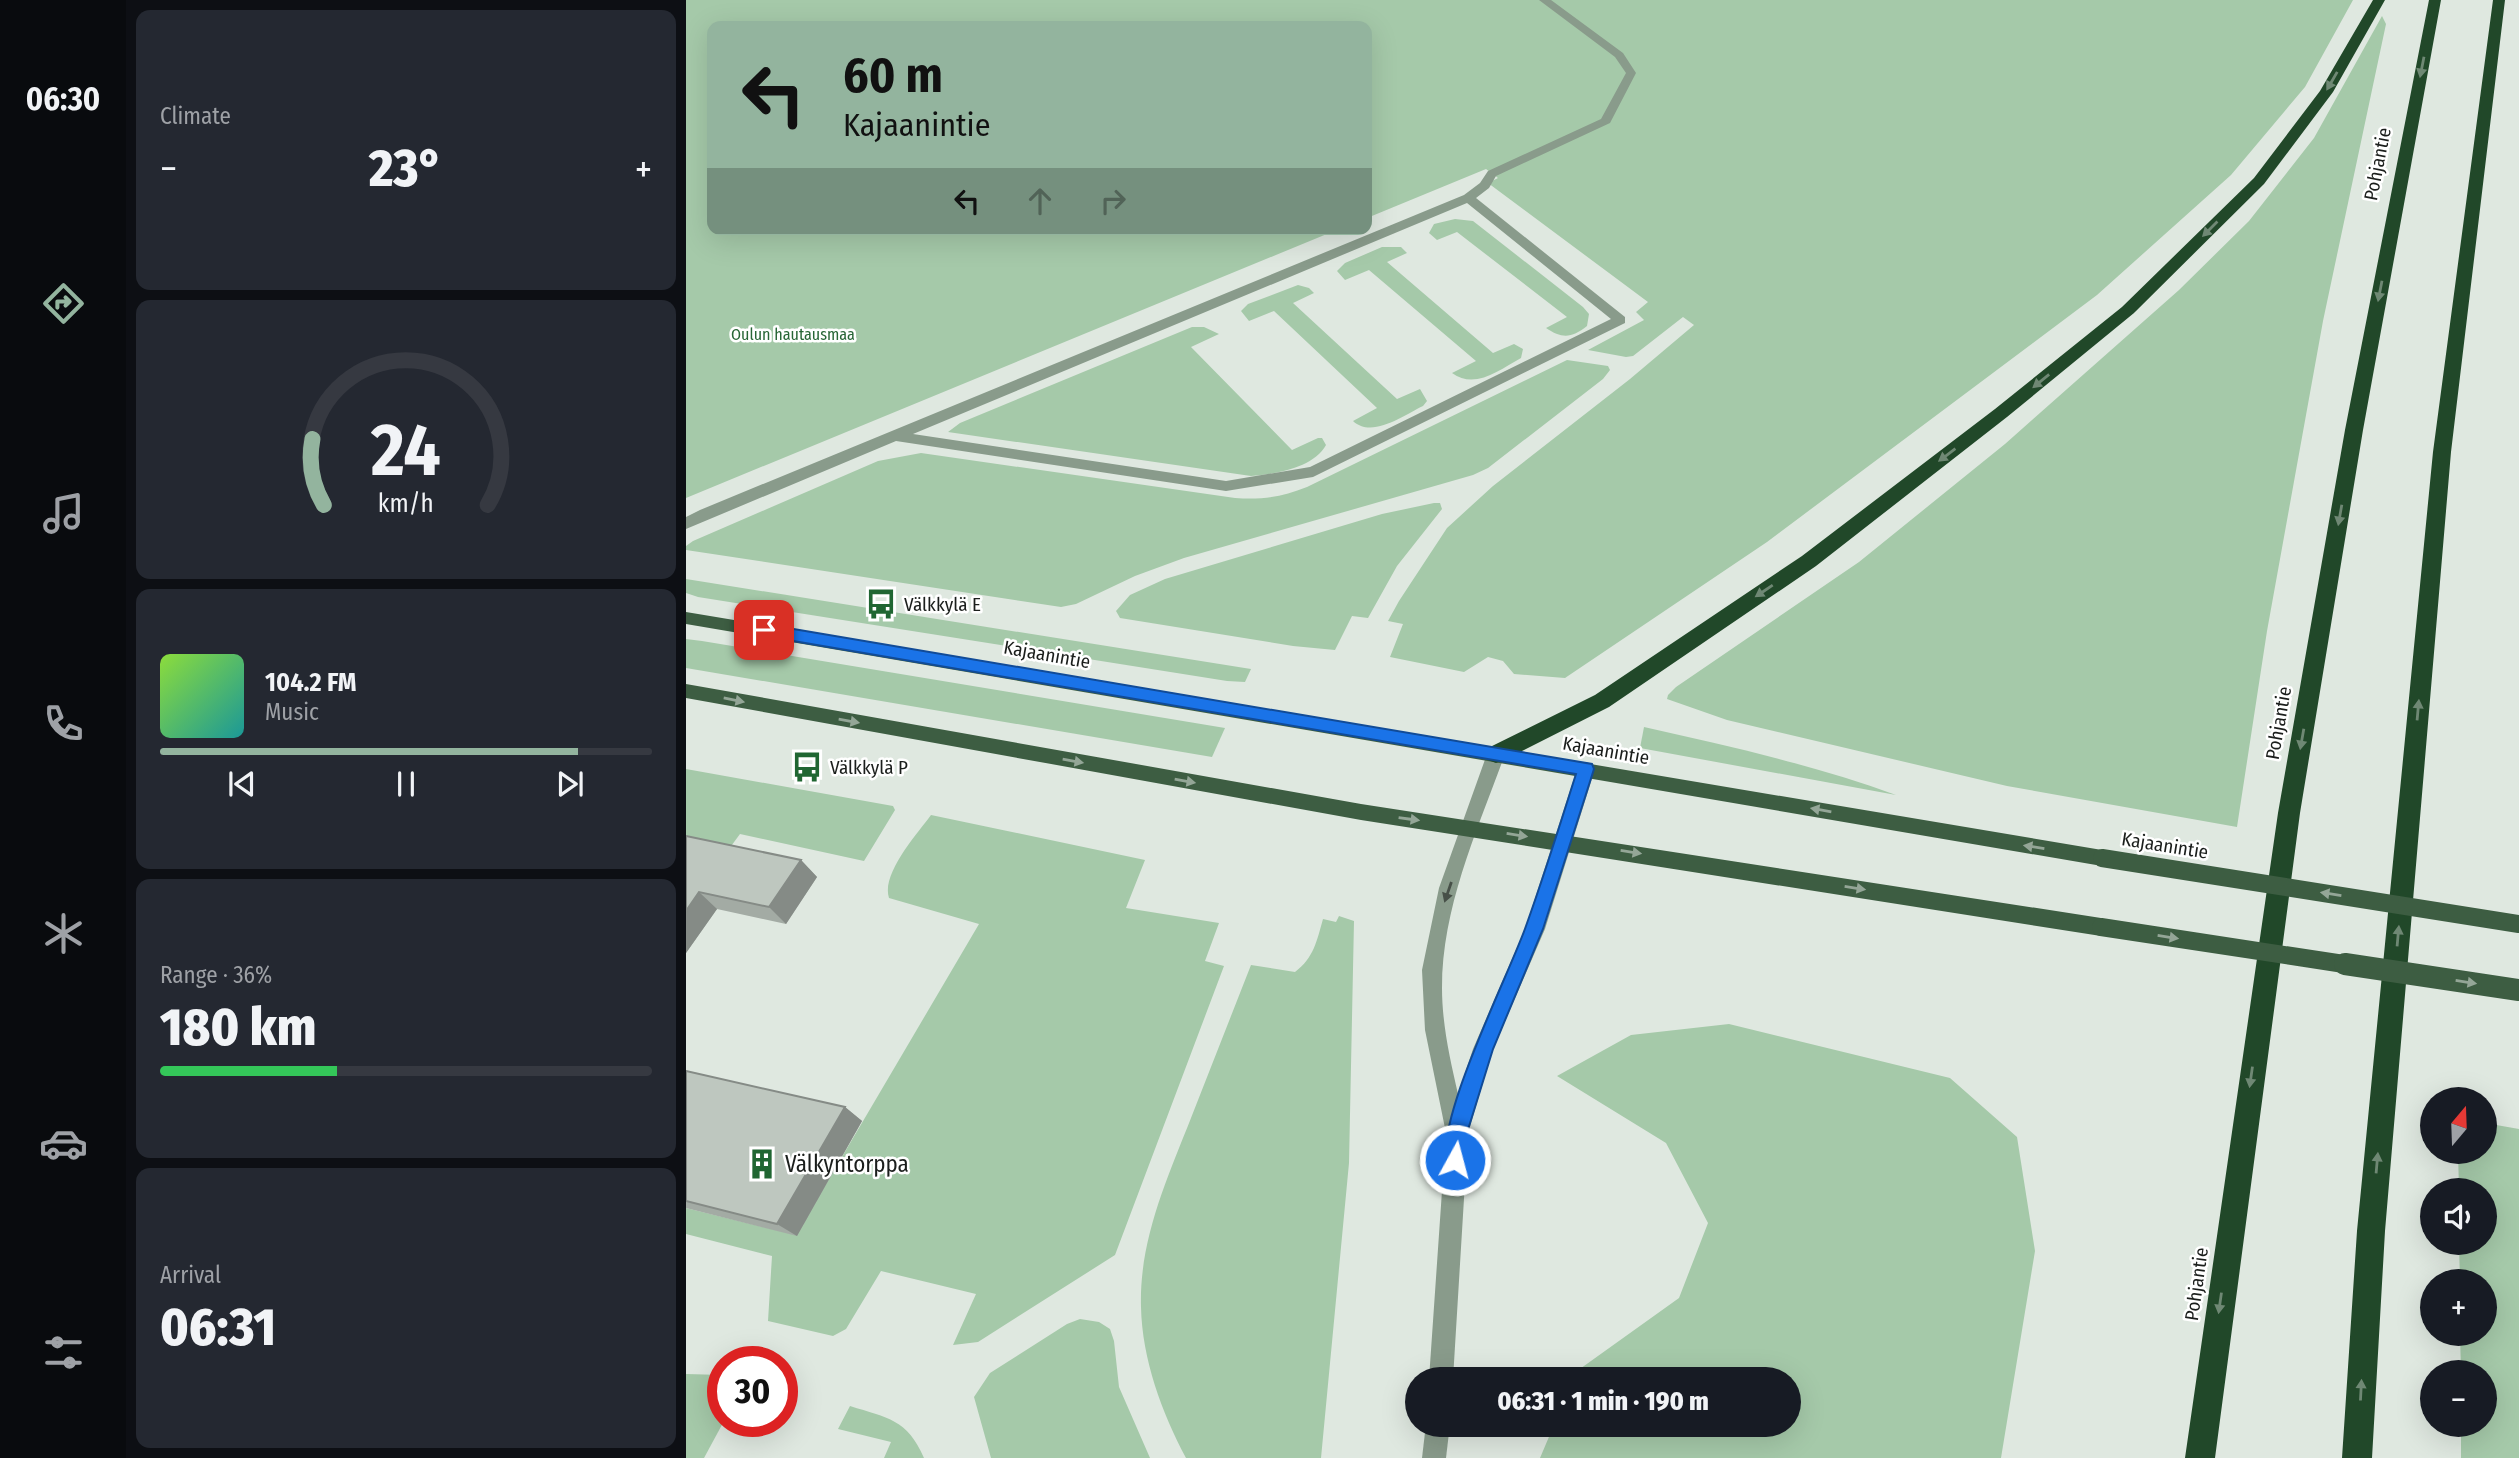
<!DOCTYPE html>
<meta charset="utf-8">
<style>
body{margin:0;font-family:"Fira Sans Condensed",sans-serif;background:#242831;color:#f1f3f6;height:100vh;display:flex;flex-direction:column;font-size:26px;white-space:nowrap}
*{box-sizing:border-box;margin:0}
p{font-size:23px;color:#9ea1a6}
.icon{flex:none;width:38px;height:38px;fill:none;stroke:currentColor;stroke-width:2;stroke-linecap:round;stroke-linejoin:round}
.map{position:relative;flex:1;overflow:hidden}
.drawer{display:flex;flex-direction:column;gap:10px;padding:10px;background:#0d0f14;width:560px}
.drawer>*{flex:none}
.hud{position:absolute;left:21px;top:21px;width:665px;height:214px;border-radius:14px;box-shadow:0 7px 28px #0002;background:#93b49e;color:#111;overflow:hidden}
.needle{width:46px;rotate:19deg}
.controls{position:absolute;left:1734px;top:1087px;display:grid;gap:14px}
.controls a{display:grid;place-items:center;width:77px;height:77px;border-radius:50%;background:#171b24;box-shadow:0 7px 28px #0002;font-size:35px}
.speed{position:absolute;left:21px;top:1346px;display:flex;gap:14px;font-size:35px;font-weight:700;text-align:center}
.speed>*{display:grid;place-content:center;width:91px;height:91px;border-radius:50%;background:#171b24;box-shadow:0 7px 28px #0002;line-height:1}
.speed .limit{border:10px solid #d22;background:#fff;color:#111}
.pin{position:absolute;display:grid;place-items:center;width:60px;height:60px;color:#fff;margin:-30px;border-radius:14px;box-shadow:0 4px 10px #0006}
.me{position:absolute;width:77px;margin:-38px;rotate:7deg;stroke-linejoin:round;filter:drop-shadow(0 0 5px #0008)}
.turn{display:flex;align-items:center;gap:24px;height:147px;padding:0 21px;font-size:32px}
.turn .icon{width:91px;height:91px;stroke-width:2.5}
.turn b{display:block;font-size:49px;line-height:60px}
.lanes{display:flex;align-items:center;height:66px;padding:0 21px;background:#0003;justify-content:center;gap:35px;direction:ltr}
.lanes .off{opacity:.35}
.big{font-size:52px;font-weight:800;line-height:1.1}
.drawer .tile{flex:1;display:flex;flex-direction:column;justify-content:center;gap:10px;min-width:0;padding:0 24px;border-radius:14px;background:#242831}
.drawer .dial{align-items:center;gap:0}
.dial svg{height:182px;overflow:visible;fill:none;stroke:#363941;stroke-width:7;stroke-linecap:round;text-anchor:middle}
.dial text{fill:#f1f3f6;stroke:none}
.song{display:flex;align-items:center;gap:21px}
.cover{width:84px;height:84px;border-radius:10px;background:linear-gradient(135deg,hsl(90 70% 55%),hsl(180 70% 35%))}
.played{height:7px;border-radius:4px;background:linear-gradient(90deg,#93b49e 85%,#363941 85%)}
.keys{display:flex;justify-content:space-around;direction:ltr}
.heat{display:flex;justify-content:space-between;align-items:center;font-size:38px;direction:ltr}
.charge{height:10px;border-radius:5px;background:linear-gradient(90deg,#34c759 36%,#363941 0)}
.trip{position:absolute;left:719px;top:1367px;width:396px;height:70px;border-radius:35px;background:#171b24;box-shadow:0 7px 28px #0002;font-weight:800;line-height:70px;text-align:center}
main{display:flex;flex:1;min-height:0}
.tabs{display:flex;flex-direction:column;width:126px;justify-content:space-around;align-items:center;background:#090b0e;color:#9ea1a6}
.tabs .icon{width:49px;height:49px}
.tabs .active{color:#93b49e}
.tabs b{font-size:32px;color:#f1f3f6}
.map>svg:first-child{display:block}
.green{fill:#a5c9a9}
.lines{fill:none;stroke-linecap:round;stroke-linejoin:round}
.minor{fill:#899b8b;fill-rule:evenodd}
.major{fill:#3d5d42;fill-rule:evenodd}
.highway{fill:#214829;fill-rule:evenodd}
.major-bridge-far1{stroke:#3d5d42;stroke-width:18}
.major-bridge{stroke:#3d5d42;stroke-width:22}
.wall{fill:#a3aba4}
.shaded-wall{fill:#858b86}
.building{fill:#bec7bf;stroke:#858b86;stroke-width:2}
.oneway{fill:#6f8874}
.oneway2{fill:#94a697}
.oneway3{fill:#475048}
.route{fill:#1a73e8;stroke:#114b97;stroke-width:2}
.labels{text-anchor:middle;stroke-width:5;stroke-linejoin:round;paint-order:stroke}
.far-park-label{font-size:16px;fill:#286636;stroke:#fff}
.street-label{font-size:19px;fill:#1b1e1c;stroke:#fff}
.poi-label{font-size:19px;fill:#1b1e1c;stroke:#fff;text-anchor:start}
.near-poi-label{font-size:23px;fill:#1b1e1c;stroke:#fff;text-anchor:start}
</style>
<main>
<nav class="tabs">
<b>06:30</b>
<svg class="icon active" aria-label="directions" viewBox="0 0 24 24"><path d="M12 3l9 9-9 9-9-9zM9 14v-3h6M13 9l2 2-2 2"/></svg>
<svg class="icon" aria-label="music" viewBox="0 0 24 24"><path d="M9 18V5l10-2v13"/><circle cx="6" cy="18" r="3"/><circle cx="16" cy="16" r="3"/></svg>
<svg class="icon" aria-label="phone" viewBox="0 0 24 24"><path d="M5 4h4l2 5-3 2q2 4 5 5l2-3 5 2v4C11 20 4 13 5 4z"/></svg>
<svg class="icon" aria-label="climate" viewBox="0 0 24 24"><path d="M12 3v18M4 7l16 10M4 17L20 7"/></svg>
<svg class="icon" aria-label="car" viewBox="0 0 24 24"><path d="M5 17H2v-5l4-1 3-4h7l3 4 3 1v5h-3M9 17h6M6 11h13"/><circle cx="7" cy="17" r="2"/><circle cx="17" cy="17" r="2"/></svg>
<svg class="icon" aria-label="filters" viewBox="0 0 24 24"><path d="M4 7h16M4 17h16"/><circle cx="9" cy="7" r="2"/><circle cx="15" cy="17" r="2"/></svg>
</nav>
<section class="drawer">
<div class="tile"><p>Climate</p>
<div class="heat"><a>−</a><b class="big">23°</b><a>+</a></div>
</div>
<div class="tile dial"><svg viewBox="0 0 100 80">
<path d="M14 69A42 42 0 1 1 86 69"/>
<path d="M14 69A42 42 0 0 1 9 40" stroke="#93b49e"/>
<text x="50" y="56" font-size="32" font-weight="700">24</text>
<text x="50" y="72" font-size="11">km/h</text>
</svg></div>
<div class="tile">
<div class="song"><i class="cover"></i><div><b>104.2 FM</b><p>Music</p></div></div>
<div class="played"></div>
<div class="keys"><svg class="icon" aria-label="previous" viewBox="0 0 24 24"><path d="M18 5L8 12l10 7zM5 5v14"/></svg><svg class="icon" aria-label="pause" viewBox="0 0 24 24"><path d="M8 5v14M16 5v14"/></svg><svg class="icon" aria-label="next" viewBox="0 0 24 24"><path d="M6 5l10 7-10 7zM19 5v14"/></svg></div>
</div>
<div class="tile"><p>Range · 36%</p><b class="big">180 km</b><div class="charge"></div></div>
<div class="tile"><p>Arrival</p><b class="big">06:31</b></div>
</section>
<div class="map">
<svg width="1833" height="1458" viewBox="0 0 1833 1458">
<rect width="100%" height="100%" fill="#dfe8e0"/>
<!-- green -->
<g class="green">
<path d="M0,0H1667L1619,87L1545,175L1411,295L1081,542L879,678L828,674L817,661L802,657L778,672L704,657L717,624L702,621L713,601L761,528L807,486L944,379L1008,325L997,317L947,356L940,357L902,350L958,320L950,312L962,302L802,183L812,178L800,169L681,218V26H26V229H653L0,498Z"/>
<path d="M1696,16L1700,24L1637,321L1581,631L1551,827L1321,786L1041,720L981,699L982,695L990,687L1173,562L1319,444L1493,290L1563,221L1628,138Z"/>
<path d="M769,219L787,221L897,307L903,314L901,326C886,338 876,339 860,328L881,317L771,232L751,240L743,233L748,224Z"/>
<path d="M696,247H715L721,253L701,262L807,353L828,344L837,349L835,358C813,370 789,390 766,373L790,361L683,270L659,280L651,271L659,263Z"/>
<path d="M612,285L623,288L628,293L607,303L711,399L734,389L741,401L737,406C718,415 686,439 667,421L691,408L588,311L563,321L555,311L562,304Z"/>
<path d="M506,327H518L533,334L505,347L606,450L632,438H636L640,445C627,468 590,474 565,476L262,432L274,423Z"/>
<path d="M881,360L922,366L924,370L917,379L802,468L787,475L498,558L449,576L390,604L375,607L0,550V546L7,541L192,461L235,453L549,498C576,500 596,497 621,487Z"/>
<path d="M748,503H754L756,509L711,566L682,618L666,616L649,650L607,646L434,618L430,611L444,595L479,579L696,514Z"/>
<path d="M0,579L565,669L559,682L541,681L12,597L0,593Z"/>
<path d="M0,639L16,641L539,728L526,757L0,668Z"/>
<path d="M958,727C1043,746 1128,765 1210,795L954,748Z"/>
<path d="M0,769L207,806L209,810L178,861L54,834L37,857L0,850Z"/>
<path d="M245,815L459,860L440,908L533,923L519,961L538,966L429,1255L292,1342L267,1345L290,1294L195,1271L160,1329L147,1336L82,1321L86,1256L0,1234V1208L110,1235L293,924L203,898C195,874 231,834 245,815Z"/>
<path d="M653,916L668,921L663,1163L635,1458H500C476,1413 456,1359 455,1307C453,1240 481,1179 505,1118C525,1067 545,1016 565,965L609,972C628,958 631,940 637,919L650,922Z"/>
<path d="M1043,1024L1264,1078L1331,1137L1349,1251L1315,1458H854L868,1425L1102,1424V1379H887L891,1371L993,1298L1022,1223L980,1143L871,1076L945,1035Z"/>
<path d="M1799,1123L1833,1129V1458H1775V1425L1799,1424V1372H1775L1774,1334H1799V1281H1774L1773,1243L1799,1242V1190H1773L1772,1152H1799Z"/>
<path d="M394,1319L413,1322L424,1329L428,1341L433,1387L464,1458H305L288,1397L304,1373L381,1324Z"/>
<path d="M0,1374L37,1375L38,1421L18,1458H0Z"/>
<path d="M164,1406C202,1418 221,1419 238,1458H198L205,1442L152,1429Z"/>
</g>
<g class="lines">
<!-- minor -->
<g class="minor">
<path d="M853,0H865L937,53L950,73L924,123L810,176L803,188L790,198L939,317V323L627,477L540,491L210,441L0,529V517L14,510L778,195L794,183L802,171L915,119L940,73L929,57ZM781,203L925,319L624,467L540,481L227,434Z"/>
<path d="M810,747L816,749L819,754C792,829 756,906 756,988C756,1024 764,1059 772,1094L787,1049L839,929L891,769L894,764L900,762L906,764L909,769L859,929L807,1049L782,1133L767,1379H743L760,1133L739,1030L736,970L753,888L801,754L804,749Z"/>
<path d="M740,1424H764L760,1458H736Z"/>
</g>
<!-- major -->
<g class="major">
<path d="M0,612L1416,850L1423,852L1425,858L1423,864L1416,866L0,624Z"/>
<path d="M0,684L675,804L1415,918L1422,921L1425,927L1422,933L1415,936L675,820L0,698Z"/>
</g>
<!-- highway -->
<g class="highway">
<path d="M1687,0H1699L1647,92L1578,184L1448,313L1321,417L1130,566L923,707L818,760L810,763L802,760L799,754L802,748L909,695L1116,556L1309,409L1436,307L1568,178L1634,91Z"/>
<path d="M1743,0H1755L1677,430L1614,813L1529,1458H1499L1592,813L1659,430Z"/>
<path d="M1807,0H1819L1765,452L1699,1231L1686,1458H1656L1671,1231L1747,452Z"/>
</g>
<!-- major-bridge-far1 -->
<g class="major-bridge-far1">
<path d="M1416,858L1833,924"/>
<path d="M1415,927L1671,966"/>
</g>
<!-- major-bridge -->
<path class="major-bridge" d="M1659,964L1833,990"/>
</g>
<!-- wall -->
<g class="wall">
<path d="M0,836L115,860L131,877L100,924L31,909L0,953Z"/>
<path d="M0,1071L159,1107L176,1121L111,1236L0,1208Z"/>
</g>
<!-- shaded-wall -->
<g class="shaded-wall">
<path d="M115,860L131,877L100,924L83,907Z"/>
<path d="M13,892L31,909L0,953V911Z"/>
<path d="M159,1107L176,1121L111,1236L91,1224Z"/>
</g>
<!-- building -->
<g class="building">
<path d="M0,836L115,860L83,907L13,892L0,911Z"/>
<path d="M0,1071L159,1107L91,1224L0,1201Z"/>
</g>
<!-- one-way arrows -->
<defs><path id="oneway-solid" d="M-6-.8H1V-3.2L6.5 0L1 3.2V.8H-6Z" transform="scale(1.75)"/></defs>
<g class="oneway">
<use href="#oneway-solid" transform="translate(1736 67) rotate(101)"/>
<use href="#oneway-solid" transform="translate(1646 81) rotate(120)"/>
<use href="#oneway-solid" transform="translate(1524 229) rotate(135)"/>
<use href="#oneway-solid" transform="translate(1694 291) rotate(101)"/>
<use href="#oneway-solid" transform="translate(1355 381) rotate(141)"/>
<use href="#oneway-solid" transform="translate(1261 455) rotate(143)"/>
<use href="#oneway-solid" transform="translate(1654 515) rotate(100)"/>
<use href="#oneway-solid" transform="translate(1078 591) rotate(146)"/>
<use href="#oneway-solid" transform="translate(1732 710) rotate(-85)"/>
<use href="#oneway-solid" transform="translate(1616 739) rotate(100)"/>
<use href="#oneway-solid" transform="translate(1712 936) rotate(-85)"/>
<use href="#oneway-solid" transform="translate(1565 1077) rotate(98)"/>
<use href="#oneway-solid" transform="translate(1691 1163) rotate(-85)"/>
<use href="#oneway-solid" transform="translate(1534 1303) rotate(98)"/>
<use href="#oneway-solid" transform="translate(1675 1390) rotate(-87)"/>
</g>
<g class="oneway2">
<use href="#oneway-solid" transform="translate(48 700) rotate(11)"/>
<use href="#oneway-solid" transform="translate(163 721) rotate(10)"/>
<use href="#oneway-solid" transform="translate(387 761) rotate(10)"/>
<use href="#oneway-solid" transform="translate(499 781) rotate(10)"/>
<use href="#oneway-solid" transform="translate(1135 810) rotate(-170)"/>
<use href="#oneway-solid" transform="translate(723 819) rotate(8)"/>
<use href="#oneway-solid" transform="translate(831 835) rotate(9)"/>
<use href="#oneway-solid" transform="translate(1348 847) rotate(-171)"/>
<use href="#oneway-solid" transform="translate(945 852) rotate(9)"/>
<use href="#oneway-solid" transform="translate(1169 888) rotate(9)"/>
<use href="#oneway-solid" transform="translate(1645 894) rotate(-171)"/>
<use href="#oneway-solid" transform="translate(1482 937) rotate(9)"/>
<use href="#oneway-solid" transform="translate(1780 982) rotate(9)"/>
</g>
<use class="oneway3" href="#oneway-solid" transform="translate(762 892) rotate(109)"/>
<!-- route -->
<path class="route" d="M78,624L906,764L908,769L857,929L807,1049L781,1133L776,1167L769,1170L762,1167C745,1127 824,973 840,926C858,876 874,825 890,774L78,636L70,630Z"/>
<!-- icons -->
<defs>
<g id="bus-bare" transform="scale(2.415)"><path d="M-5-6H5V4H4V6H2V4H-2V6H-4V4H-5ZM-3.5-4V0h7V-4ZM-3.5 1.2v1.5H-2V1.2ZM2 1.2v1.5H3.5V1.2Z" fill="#206632" stroke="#fff" stroke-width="2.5" paint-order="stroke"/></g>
<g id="building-bare" transform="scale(2.415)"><path d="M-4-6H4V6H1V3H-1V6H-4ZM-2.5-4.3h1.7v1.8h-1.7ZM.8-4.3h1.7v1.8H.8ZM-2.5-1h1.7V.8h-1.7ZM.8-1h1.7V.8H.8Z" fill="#206632" stroke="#fff" stroke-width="2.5" paint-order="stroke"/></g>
</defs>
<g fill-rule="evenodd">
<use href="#bus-bare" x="195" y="604"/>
<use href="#bus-bare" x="121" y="767"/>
<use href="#building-bare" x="76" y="1164"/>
</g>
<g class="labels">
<!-- far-park labels -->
<g class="far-park-label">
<text x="107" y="340">Oulun hautausmaa</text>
</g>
<!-- street labels -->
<g class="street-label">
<text transform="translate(1691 164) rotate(-79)" y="7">Pohjantie</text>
<text transform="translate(361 654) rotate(10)" y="7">Kajaanintie</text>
<text transform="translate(1592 723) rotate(-80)" y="7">Pohjantie</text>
<text transform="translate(920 750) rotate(10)" y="7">Kajaanintie</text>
<text transform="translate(1479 845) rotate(9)" y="7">Kajaanintie</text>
<text transform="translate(1510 1284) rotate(-82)" y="7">Pohjantie</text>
</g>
<!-- poi labels -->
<g class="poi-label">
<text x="218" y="611">Välkkylä E</text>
<text x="144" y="774">Välkkylä P</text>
</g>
<!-- near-poi labels -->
<g class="near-poi-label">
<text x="99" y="1172">Välkyntorppa</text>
</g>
</g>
</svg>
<div class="controls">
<a><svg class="needle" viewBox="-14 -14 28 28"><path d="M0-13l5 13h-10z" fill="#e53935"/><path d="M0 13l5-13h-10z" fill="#9ea1a6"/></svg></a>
<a><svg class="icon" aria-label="sound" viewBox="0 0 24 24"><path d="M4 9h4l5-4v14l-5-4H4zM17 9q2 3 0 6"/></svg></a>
<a>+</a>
<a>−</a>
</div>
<div class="speed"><div class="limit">30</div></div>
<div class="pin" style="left:78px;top:630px;background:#d93025"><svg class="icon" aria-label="arrive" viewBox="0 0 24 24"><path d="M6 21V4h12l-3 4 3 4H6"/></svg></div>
<svg class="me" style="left:769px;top:1160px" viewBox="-20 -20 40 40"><circle r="17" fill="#1a73e8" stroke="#fff" stroke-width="3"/><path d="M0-11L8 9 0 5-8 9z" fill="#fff"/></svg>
<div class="trip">06:31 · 1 min · 190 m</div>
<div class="hud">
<div class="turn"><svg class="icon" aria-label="left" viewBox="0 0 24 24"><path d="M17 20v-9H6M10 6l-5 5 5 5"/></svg><div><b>60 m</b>Kajaanintie</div></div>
<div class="lanes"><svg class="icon" aria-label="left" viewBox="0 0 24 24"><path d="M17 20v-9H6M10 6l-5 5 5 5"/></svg><svg class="icon off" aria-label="ahead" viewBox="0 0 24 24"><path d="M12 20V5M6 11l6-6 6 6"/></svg><svg class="icon off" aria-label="right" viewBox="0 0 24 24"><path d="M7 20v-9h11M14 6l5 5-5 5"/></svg></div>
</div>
</div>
</main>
